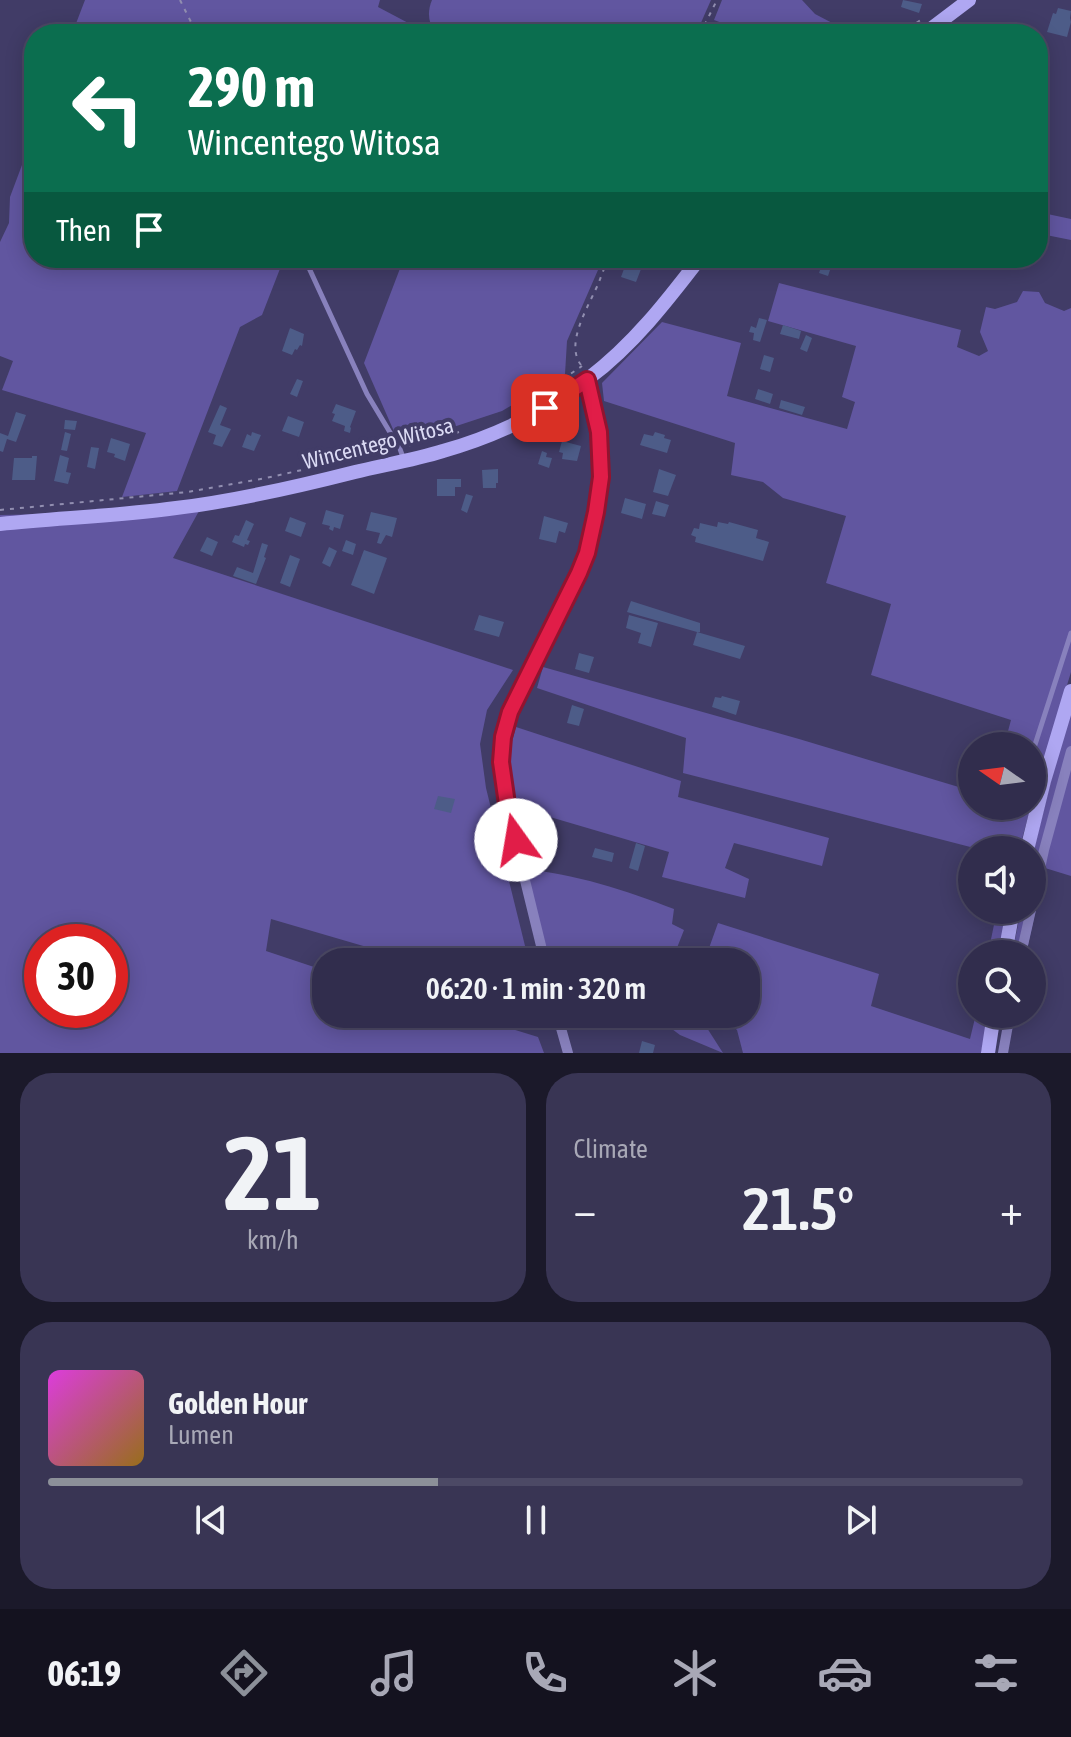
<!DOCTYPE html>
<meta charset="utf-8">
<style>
body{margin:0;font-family:"Asap Condensed",sans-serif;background:#393554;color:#f1f3f6;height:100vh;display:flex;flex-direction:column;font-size:30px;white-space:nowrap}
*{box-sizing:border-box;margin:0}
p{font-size:26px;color:#a8a8b6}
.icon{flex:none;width:44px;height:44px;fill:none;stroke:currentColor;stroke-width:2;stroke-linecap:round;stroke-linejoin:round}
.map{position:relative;height:1053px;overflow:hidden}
.details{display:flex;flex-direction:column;gap:20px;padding:20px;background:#1b192a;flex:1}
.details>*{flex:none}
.hud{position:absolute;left:24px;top:24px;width:1024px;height:244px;border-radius:32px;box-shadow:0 4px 20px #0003,0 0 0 2px #4c4965;background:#0b6e4f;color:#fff;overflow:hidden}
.needle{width:52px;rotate:284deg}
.buttons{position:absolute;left:958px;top:732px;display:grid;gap:16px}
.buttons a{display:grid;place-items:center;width:88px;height:88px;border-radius:50%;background:#312d4d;box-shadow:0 4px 20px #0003,0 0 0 2px #4c4965;font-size:40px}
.speed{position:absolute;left:24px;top:924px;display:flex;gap:16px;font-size:40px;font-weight:700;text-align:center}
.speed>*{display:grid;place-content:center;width:104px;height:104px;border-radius:50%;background:#312d4d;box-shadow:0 4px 20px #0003,0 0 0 2px #4c4965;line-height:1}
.speed .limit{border:12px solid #d22;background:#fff;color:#111}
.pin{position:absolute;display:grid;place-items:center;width:68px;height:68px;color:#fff;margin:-34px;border-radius:16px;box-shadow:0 4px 12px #0006}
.me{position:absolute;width:88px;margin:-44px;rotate:347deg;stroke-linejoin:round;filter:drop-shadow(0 0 6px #0008)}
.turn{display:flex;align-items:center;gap:28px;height:168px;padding:0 32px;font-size:36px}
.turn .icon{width:104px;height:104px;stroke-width:2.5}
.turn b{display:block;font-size:56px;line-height:68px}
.then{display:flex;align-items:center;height:76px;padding:0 32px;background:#0003;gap:16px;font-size:30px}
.big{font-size:60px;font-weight:600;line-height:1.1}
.details .tile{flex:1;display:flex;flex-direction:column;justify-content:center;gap:12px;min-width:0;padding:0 28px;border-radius:32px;background:#393554}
.details .dial{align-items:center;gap:0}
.dial b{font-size:104px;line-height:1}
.song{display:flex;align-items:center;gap:24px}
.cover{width:96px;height:96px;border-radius:12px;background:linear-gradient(135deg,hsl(300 70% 55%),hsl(40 70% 35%))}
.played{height:8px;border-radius:4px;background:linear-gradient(90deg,#8c9099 40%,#4c4965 40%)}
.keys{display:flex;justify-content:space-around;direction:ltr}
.heat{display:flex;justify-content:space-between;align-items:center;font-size:44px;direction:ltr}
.details .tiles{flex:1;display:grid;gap:20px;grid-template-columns:1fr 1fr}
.tile:last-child{grid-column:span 2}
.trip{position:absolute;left:312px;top:948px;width:448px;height:80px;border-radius:32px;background:#312d4d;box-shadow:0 4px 20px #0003,0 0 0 2px #4c4965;font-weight:600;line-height:80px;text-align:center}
.tab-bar{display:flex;height:128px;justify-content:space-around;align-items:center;background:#14121f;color:#a8a8b6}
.tab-bar .icon{width:56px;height:56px}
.tab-bar .selected{color:#8c9099}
.tab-bar b{font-size:36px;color:#f1f3f6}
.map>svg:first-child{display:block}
.green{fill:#6156a0;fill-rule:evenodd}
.building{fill:#4d5c88}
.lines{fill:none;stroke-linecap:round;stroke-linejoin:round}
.path{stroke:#918eb0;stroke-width:2;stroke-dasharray:4 6;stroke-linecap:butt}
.lane{stroke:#8881bd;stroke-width:5}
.street{stroke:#8881bd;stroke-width:10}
.secondary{stroke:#afa7f2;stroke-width:14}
.route-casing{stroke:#92132f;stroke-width:20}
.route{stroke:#e11d48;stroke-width:14}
.labels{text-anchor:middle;stroke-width:8;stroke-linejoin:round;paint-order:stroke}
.street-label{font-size:22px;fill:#dbdaf4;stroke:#413c67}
</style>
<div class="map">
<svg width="1071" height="1053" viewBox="0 0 1071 1053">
<rect width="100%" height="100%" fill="#413c67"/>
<!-- green -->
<g class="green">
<path d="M85,0H380L378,7L414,26L421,34H72Z"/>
<path d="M432,0H711L696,34H436C428,23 427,12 432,0Z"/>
<path d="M722,0H802L815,14L838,26L863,34H752L714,20Z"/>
<path d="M34,133V258H286L283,261L262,315L240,327L177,491L122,497L146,433L2,390L13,361L0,356V242L9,223L10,197Z"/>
<path d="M1038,212L1071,219V240L1046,235L1038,239Z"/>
<path d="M404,258H570L598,270L567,341L565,374L502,411L414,440L396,436L364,363Z"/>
<path d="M779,283L961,330L957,347L979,356L988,351L980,332L986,307L995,309L1017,302L1023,291L1039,292L1045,303L1064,311L1071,308V672L1032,801V746H1004L1011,720L871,675L891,604L826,583L846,516L783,498L763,482L731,475L735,443L604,401L602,383L662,322L741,343L727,396L847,429L855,402L842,397L856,346L768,321Z"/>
<path d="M199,511L173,558L513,670L487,710L480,744L486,788L529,962H418L271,919L266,951L326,971V1014H464L538,1037L544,1053H0V515ZM42,942H110V1010H42Z"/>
<path d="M543,667L799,739L972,791V806H1031L1019,850H982L683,773L686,738L537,688Z"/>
<path d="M1071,710V876L1045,868L1026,954H1012L1021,910H1032V857L1061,740Z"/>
<path d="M516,727L681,781L678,797L829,838L822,866L734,843L725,868L749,879L745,898L662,877L669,852L516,807L509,752Z"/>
<path d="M523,869C572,873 628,891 674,909L672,924L684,930L673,958L674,962H545Z"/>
<path d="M997,910H1008L1000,954H988Z"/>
<path d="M718,923L879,974L871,1006L970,1039L976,1014H989L981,1053H743L737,1030L718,1014H746V962H704Z"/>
<path d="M652,1014H704L700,1017L723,1053L680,1035Z"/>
</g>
<!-- building -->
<g class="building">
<path d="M903,0L922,4L919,13L901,7Z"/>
<path d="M1058,8L1071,11L1070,18L1071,22L1067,37L1047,32L1053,13L1056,14Z"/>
<path d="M984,28L1002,33V34H982Z"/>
<path d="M1038,90L1046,93L1041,110L1038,109Z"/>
<path d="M628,258H650L647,265L643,264L636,282L621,277Z"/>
<path d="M823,261L832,264L828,276L819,273Z"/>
<path d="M759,318L767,320L760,342L753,340L754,333L749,332L751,326L756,328Z"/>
<path d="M783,325L801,331L799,339L780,334Z"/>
<path d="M290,328L304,334L302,346L300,345L297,350L295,349L292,355L282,351Z"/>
<path d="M806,335L812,338L807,352L800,349Z"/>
<path d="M764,355L774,358L770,372L760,369Z"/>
<path d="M297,379L303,381L297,397L290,394Z"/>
<path d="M758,389L773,394L770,404L755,399Z"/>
<path d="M781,400L805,407L802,415L779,408Z"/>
<path d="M336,404L356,411L350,427L351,428L350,433L344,431L345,426L332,421L335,414L332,413Z"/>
<path d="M220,405L227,408L220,425L231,429L222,447L213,444L216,435L208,432Z"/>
<path d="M16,412L26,415L16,442L7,439L3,452L0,451V433L8,436Z"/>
<path d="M288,416L304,422L299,437L282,431Z"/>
<path d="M65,420L77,421L75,430L64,429Z"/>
<path d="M65,432L71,434L67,451L61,450Z"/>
<path d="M252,432L261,435L254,451L242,447L247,434L251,436Z"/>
<path d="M655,432L665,435L664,438L671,440L667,453L640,445L644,434L653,436Z"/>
<path d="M111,438L130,444L125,461L114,457L115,454L107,452Z"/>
<path d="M562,441L581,446L577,461L562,459L563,453L559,452Z"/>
<path d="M91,447L99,448L95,469L87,467Z"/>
<path d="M542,451L547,453L546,457L552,458L549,468L538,464Z"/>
<path d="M60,455L69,458L66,472L71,473L68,484L54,481Z"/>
<path d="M32,456H37L35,480H12L14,458H32Z"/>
<path d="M498,469V483H496V488H483L482,470Z"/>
<path d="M659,469L676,475L668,496L653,492Z"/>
<path d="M437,479H461V487H455V496H437Z"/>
<path d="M466,494L473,496L467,513L461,510Z"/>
<path d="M625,498L646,504L642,519L621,513Z"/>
<path d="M656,501L669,505L665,517L652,514Z"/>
<path d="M326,510L344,515L340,529L334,527L333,531L329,529L330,526L322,524Z"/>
<path d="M371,512L397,518L392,537L386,535L381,544L377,543L380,533L366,530Z"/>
<path d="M544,516L568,523L565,533L559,531L556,543L539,539Z"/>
<path d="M290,517L306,523L301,537L285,531Z"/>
<path d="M246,520L254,524L247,540L250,541L248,545L245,544L244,547L232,542L235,535L239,536Z"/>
<path d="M718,522L728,524L729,522L758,530L756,538L769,542L763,561L695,542L696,537L691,535L694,528L699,529L700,523L717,527Z"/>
<path d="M207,537L218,542L212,556L200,551Z"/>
<path d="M346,540L356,544L353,555L342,551Z"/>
<path d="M262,543L268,545L264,557L266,558L256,584L233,576L237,567L253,573Z"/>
<path d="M329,547L337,551L330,567L322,563Z"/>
<path d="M364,550L387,558L374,594L351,585Z"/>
<path d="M290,555L300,559L290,587L280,583Z"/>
<path d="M631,601L700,623V632H697L745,646L740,659L693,645L697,632L627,612Z"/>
<path d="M479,615L504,622L499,637L474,630Z"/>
<path d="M629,615L658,623L651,647L638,643L641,633L626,628Z"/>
<path d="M579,653L594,657L589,673L575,669Z"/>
<path d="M722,696L740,701L736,715L712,707L715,697L721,698Z"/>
<path d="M572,705L584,709L579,726L567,723Z"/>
<path d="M438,796L455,799L451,813L434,809Z"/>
<path d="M636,843L645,846L638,871L629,868Z"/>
<path d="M595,848L614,853L612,862L592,857Z"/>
<path d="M642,1041L655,1045L653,1053H639Z"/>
</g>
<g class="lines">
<!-- path -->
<g class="path">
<path d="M180,0L197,34"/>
<path d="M700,34L717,0"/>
<path d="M900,34L922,19"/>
<path d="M581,365C564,343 590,304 599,282C602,274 605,266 608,258"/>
<path d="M538,396L582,366"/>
<path d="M408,446L459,432"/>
<path d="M0,510L188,492L266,478L347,460"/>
</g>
<!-- lane -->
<g class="lane">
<path d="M309,268L367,394L400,449L404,460"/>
<path d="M1032,754L1071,633"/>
</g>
<!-- street -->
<g class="street">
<path d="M1032,906L1044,850L1071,751"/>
<path d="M1021,954L1031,910"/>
<path d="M545,962L508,811L501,762L503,737L510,712L579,573L593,528L601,477L599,432L587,380"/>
<path d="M557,1014L568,1053"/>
<path d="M1003,1053L1010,1014"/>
</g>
<!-- secondary -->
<g class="secondary">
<path d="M924,34L969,0"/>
<path d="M0,524C58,518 117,516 176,508C236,501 296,487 355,472C384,465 414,460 443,451C496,436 546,412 589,378C633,345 667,301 700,258"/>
<path d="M1027,850L1044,781L1071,691"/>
<path d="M1005,954L1013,910"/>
<path d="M988,1053L994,1014"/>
</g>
</g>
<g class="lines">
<!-- route casing -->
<g class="route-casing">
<path id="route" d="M516,840L508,811L501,762L503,737L510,712L579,573L587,553L596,512L601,477L599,432L587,380L545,408"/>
</g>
<!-- route -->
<use href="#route" class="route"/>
</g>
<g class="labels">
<!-- street labels -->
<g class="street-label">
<text transform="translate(378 443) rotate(-14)" y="8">Wincentego Witosa</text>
</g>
</g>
</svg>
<div class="buttons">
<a><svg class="needle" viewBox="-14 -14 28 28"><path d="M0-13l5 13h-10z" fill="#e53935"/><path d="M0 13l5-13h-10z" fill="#a8a8b6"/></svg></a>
<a><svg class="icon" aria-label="sound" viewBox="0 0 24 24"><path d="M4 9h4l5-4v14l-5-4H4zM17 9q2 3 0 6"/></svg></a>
<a><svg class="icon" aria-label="search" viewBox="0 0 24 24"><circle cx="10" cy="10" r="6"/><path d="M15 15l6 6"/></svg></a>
</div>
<div class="speed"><div class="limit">30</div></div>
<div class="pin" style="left:545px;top:408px;background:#d93025"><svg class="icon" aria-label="arrive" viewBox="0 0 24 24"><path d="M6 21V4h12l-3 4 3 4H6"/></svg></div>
<svg class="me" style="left:516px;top:840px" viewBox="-20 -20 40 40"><circle r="19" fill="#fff"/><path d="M0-13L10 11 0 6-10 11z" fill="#e11d48"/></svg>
<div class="trip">06:20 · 1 min · 320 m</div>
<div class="hud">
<div class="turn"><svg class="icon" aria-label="left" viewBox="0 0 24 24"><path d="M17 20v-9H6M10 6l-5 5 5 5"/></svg><div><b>290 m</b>Wincentego Witosa</div></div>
<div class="then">Then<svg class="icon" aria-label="arrive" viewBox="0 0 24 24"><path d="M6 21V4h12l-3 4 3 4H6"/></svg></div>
</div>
</div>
<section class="details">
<div class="tiles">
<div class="tile dial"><b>21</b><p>km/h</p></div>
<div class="tile"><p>Climate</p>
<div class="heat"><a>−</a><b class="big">21.5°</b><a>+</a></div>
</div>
<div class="tile">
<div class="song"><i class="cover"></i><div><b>Golden Hour</b><p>Lumen</p></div></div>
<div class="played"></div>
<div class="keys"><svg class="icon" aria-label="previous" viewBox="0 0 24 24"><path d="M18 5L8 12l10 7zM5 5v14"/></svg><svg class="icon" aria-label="pause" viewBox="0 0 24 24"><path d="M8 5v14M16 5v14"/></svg><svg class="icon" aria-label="next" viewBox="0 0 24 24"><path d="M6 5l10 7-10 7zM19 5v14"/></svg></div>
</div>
</div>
</section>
<nav class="tab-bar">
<b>06:19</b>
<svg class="icon selected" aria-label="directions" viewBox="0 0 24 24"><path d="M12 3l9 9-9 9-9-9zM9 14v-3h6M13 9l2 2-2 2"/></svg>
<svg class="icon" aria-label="music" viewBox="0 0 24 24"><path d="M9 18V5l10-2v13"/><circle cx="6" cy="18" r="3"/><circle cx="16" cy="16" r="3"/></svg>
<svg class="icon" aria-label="phone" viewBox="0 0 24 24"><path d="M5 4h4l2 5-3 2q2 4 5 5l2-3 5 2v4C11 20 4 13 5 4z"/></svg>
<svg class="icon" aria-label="climate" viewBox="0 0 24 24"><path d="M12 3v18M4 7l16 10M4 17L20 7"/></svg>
<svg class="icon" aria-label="car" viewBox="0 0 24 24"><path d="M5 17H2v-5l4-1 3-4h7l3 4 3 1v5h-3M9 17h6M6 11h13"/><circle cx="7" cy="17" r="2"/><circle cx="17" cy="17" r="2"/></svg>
<svg class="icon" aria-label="filters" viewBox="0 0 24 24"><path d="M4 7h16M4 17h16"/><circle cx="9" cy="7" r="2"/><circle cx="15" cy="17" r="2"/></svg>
</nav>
